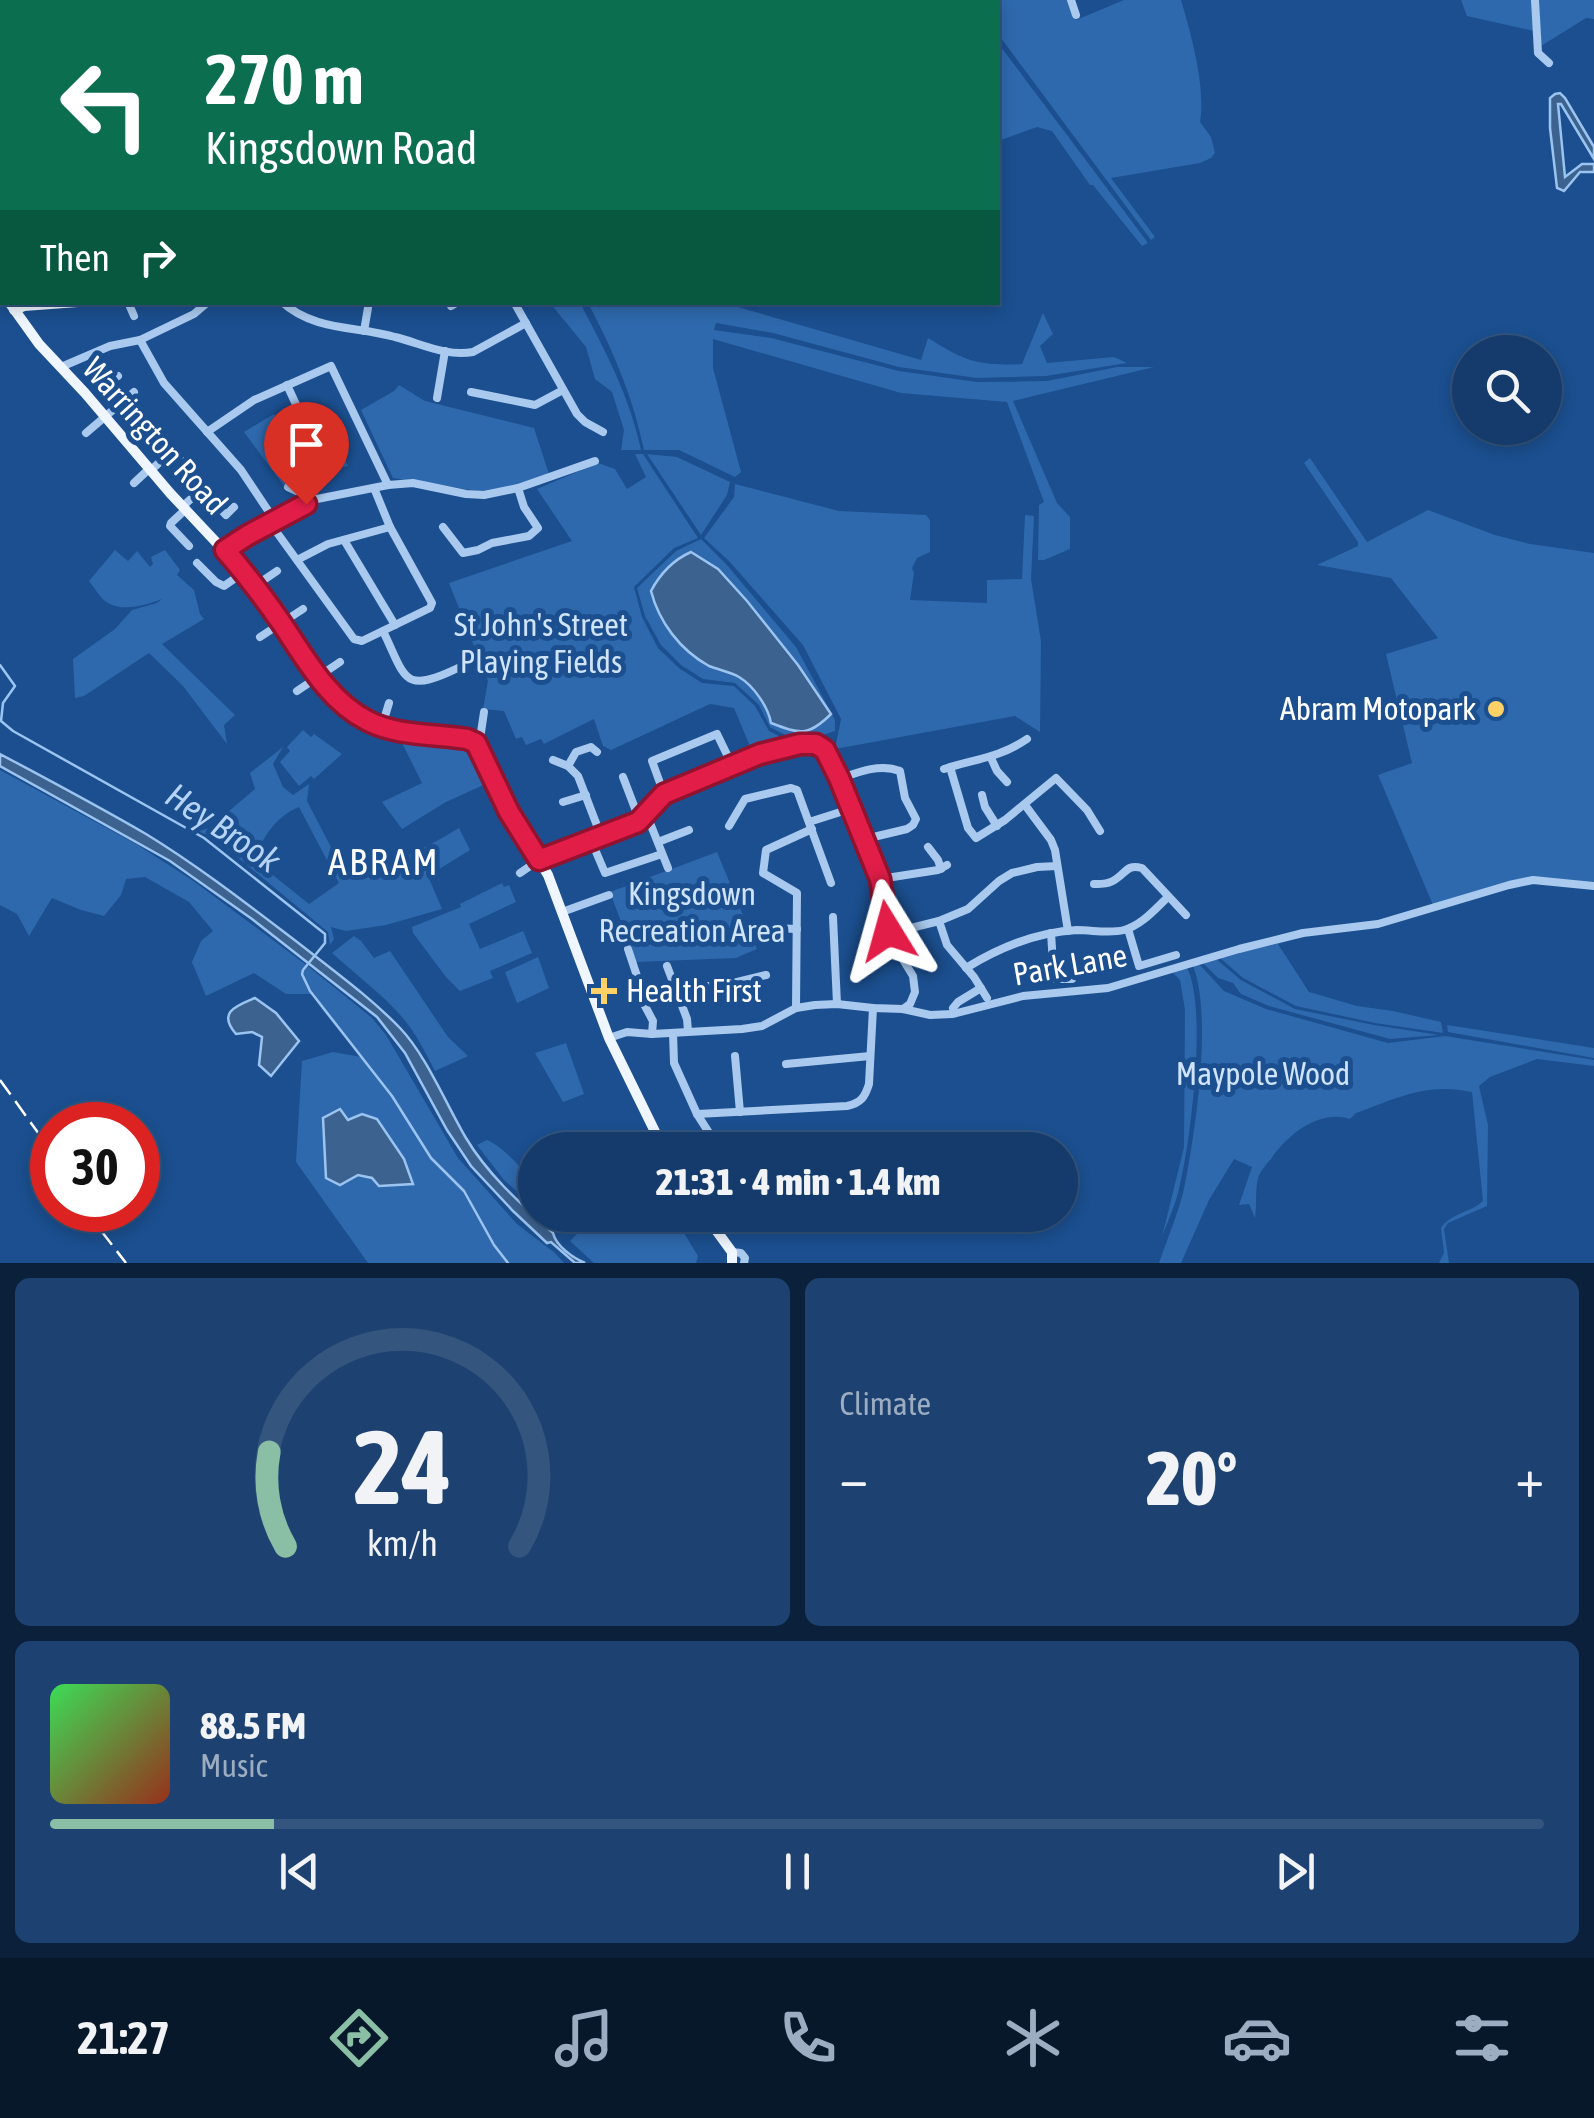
<!DOCTYPE html>
<meta charset="utf-8">
<style>
body{margin:0;font-family:"Asap Condensed",sans-serif;background:#1d4271;color:#f1f3f6;height:100vh;display:flex;flex-direction:column;font-size:38px;white-space:nowrap}
*{box-sizing:border-box;margin:0}
p{font-size:32px;color:#9dadc1}
.icon{flex:none;width:55px;height:55px;fill:none;stroke:currentColor;stroke-width:2;stroke-linecap:round;stroke-linejoin:round}
.map{position:relative;height:1263px;overflow:hidden}
.details{display:flex;flex-direction:column;gap:15px;padding:15px;background:#0b203b;flex:1}
.details>*{flex:none}
.banner{position:absolute;left:0px;top:0px;width:1000px;height:305px;box-shadow:0 5px 15px #0003,0 0 0 2px #33557e;background:#0b6e4f;color:#fff;overflow:hidden}
.tools{position:absolute;left:1452px;top:335px;display:grid;gap:20px}
.tools a{display:grid;place-items:center;width:110px;height:110px;border-radius:50%;background:#143b6b;box-shadow:0 5px 15px #0003,0 0 0 2px #33557e;font-size:50px}
.speed{position:absolute;left:30px;top:1102px;display:flex;gap:20px;font-size:50px;font-weight:700;text-align:center}
.speed>*{display:grid;place-content:center;width:130px;height:130px;border-radius:50%;background:#143b6b;box-shadow:0 5px 15px #0003,0 0 0 2px #33557e;line-height:1}
.speed .limit{border:15px solid #d22;background:#fff;color:#111}
.pin{position:absolute;display:grid;place-items:center;width:85px;height:85px;color:#fff;margin:-102px -42px;border-radius:50% 50% 50% 0;rotate:-45deg;box-shadow:0 0 10px #0007}
.pin .icon{rotate:45deg}
.me{position:absolute;width:110px;margin:-55px;rotate:352deg;stroke-linejoin:round;filter:drop-shadow(0 0 8px #0008)}
.turn{display:flex;align-items:center;gap:35px;height:210px;padding:0 40px;font-size:45px}
.turn .icon{width:130px;height:130px;stroke-width:2.5}
.turn b{display:block;font-size:70px;line-height:85px}
.then{display:flex;align-items:center;height:95px;padding:0 40px;background:#0003;gap:20px;font-size:38px}
.big{font-size:75px;font-weight:800;line-height:1.1}
.details .widget{flex:1;display:flex;flex-direction:column;justify-content:center;gap:15px;min-width:0;padding:0 35px;border-radius:15px;background:#1d4271}
.details .dial{align-items:center;gap:0}
.dial svg{height:260px;overflow:visible;fill:none;stroke:#33557e;stroke-width:7;stroke-linecap:round;text-anchor:middle}
.dial text{fill:#f1f3f6;stroke:none}
.song{display:flex;align-items:center;gap:30px}
.cover{width:120px;height:120px;border-radius:15px;background:linear-gradient(135deg,hsl(130 70% 55%),hsl(10 70% 35%))}
.played{height:10px;border-radius:5px;background:linear-gradient(90deg,#8abfa5 15%,#33557e 15%)}
.keys{display:flex;justify-content:space-around;direction:ltr}
.heat{display:flex;justify-content:space-between;align-items:center;font-size:55px;direction:ltr}
.details .tiles{flex:1;display:grid;gap:15px;grid-template-columns:1fr 1fr}
.widget:last-child{grid-column:span 2}
.trip{position:absolute;left:518px;top:1132px;width:560px;height:100px;border-radius:50px;background:#143b6b;box-shadow:0 5px 15px #0003,0 0 0 2px #33557e;font-weight:800;line-height:100px;text-align:center}
.dock{display:flex;height:160px;justify-content:space-around;align-items:center;background:#08182b;color:#9dadc1}
.dock .icon{width:70px;height:70px}
.dock .current{color:#8abfa5}
.dock b{font-size:45px;color:#f1f3f6}
.map>svg:first-child{display:block}
.green{fill:#2e69ad;fill-rule:evenodd}
.water{fill:#3c6290;stroke:#9cc4f0;stroke-width:2.5}
.lines{fill:none;stroke-linecap:round;stroke-linejoin:round}
.stream{stroke:#9cc4f0;stroke-width:2.5}
.minor{stroke:#a9c9ee;stroke-width:8}
.major{stroke:#f0f6ff;stroke-width:10}
.rail{stroke:#fff;stroke-width:2.5;stroke-dasharray:18 8;stroke-linecap:butt}
.route-casing{stroke:#92132f;stroke-width:25}
.route{stroke:#e11d48;stroke-width:18}
.poi-dot{fill:#ffd166;stroke:#1b4f8f;stroke-width:4}
.labels{text-anchor:middle;stroke-width:10;stroke-linejoin:round;paint-order:stroke}
.street-label{font-size:32px;fill:#fff;stroke:#1b4f8f}
.park-label{font-size:32px;fill:#cfe3fa;stroke:#1b4f8f}
.poi-label{font-size:32px;fill:#fff;stroke:#1b4f8f;text-anchor:end}
.water-label{font-size:35px;font-style:italic;fill:#b5d3f5;stroke:#1b4f8f}
.quarter-label{font-size:38px;letter-spacing:2.5px;fill:#fff;stroke:#1b4f8f}
</style>
<div class="map">
<svg width="1594" height="1263" viewBox="0 0 1594 1263">
<rect width="100%" height="100%" fill="#1b4f8f"/>
<!-- green -->
<g class="green">
<path d="M983,0H1069L1076,20L1124,0H1181C1191,34 1206,87 1200,122L1211,137L1215,153L1211,158L1200,163L1111,178L1155,237L1151,240L998,34V2H982Z"/>
<path d="M1461,0H1533L1534,31L1467,16Z"/>
<path d="M1537,0H1594V19L1586,18L1541,46Z"/>
<path d="M998,43L1148,243L1142,246L1093,185H1090L1052,131L1037,127L998,141Z"/>
<path d="M550,303H580C605,350 630,397 641,450H621L624,430L612,392L595,379L586,347Z"/>
<path d="M588,303H724L921,360L928,338C965,361 977,366 1022,364L1043,313L1053,334L1040,346L1047,363L1114,357L1127,363L1046,376L977,378L899,367L773,333L716,323L714,330L771,338L899,371L977,382L1047,381L1117,367H1154L1013,401L1057,503L1070,517V549L1044,560H1038L1039,505L1044,502L1007,402L901,393L713,339V368L741,472L735,477L679,450H644C633,397 613,350 588,303Z"/>
<path d="M399,385L425,401L534,428L549,474L497,491L484,492L393,478L361,410L394,391Z"/>
<path d="M274,414L285,435L324,419L348,466C328,470 307,469 288,477L284,486L244,432Z"/>
<path d="M635,454H643L698,538L674,548L634,587L642,617L658,648L679,668L702,683L734,686L755,706L769,731L792,743L752,751L734,708L710,704L611,750L603,746L594,719L544,744L541,739L526,745L522,737L516,739L504,711L483,709L488,681L449,583L572,541L537,489L598,463L615,469L627,489L646,477Z"/>
<path d="M647,454L677,457L730,482L727,495L701,535Z"/>
<path d="M1310,458L1367,542L1428,510L1495,535L1530,544L1594,553V883L1535,878L1433,905L1378,775L1412,763L1386,654L1438,638L1391,578L1317,565L1358,546V542L1304,463Z"/>
<path d="M735,484L839,511L926,515L930,520V552L917,558L912,568L914,573L910,600L987,603V580L1022,579L1025,515L1034,516L1031,579L1041,641L1040,732L1015,716L835,749L841,719L803,645L729,561L704,538L734,497Z"/>
<path d="M701,539L726,564L796,647L835,720V731L814,738L793,739L770,727L759,705L735,683L703,679L681,665L661,645L645,616L637,588L676,551ZM747,601L798,665L831,714L808,732C767,734 767,694 739,677C730,672 719,670 710,666C682,652 668,630 654,603Z"/>
<path d="M115,550L128,561L137,551L150,567L153,564L151,557L165,550L180,570L177,575L194,590L200,614L204,619L162,644L235,715L224,725L227,744L183,686L149,653L84,696L75,698L73,659L115,629L132,610L157,603L162,599C147,605 121,613 105,601C99,596 94,587 89,581Z"/>
<path d="M303,730L311,737L314,734L342,754L314,779L311,776L299,786L280,762L290,751L287,747Z"/>
<path d="M403,734L464,742L474,746L490,782L446,802L402,829L382,802L422,783L402,743Z"/>
<path d="M283,747L273,764L283,787L293,795L309,784L307,801L347,878C387,866 423,850 459,828L470,850L428,876L442,909L386,925L346,931L331,927L334,939L330,945L328,932L213,837L198,831L209,828L255,789L250,773ZM299,807L339,883L309,904L258,863C257,840 278,815 299,807Z"/>
<path d="M0,770L136,844L192,880L309,967L372,1018L386,1035L458,1158L517,1224L555,1253L564,1263H368L296,1162L302,1061L333,1052L361,1057L324,1012L312,994H286L254,973L206,996L192,962L201,941L213,931L189,902L145,877L126,879L121,895L104,916L81,910L52,898L29,936L17,914L0,905Z"/>
<path d="M717,852L757,949L736,958L636,962L610,892Z"/>
<path d="M502,883L504,887L509,885L516,902L469,924L480,949L523,931L532,953L490,971L493,978L460,991L446,977L413,933L412,927L461,907L460,904Z"/>
<path d="M1306,935L1278,944L1309,992L1357,1006L1393,1011L1441,1022L1443,1033L1375,1023L1296,1006L1243,978L1219,957Z"/>
<path d="M354,936L361,941L374,958L390,951L448,1037L468,1056L435,1071C425,1052 416,1033 402,1017C381,993 355,974 332,953Z"/>
<path d="M538,957L549,988L517,1003L505,972Z"/>
<path d="M1215,958L1241,980L1295,1009L1374,1025L1439,1035L1390,1039L1269,1006L1241,994L1233,983L1218,978L1202,962Z"/>
<path d="M1199,964L1224,991L1266,1009L1388,1043L1445,1036L1594,1060V1066L1537,1059L1490,1077L1479,1086L1488,1125L1487,1206L1448,1223L1444,1229L1449,1263H1439L1444,1253L1441,1228C1451,1213 1470,1213 1483,1201L1472,1092C1427,1082 1397,1098 1356,1113L1350,1119C1319,1109 1287,1135 1271,1159C1266,1164 1260,1172 1258,1178C1255,1190 1257,1205 1255,1218L1249,1204L1239,1205L1252,1167L1234,1159L1209,1200L1181,1263H1159C1167,1239 1178,1214 1184,1189C1195,1134 1213,1017 1193,966Z"/>
<path d="M1187,968C1208,1008 1190,1147 1178,1193C1174,1208 1167,1223 1162,1237L1184,1147L1185,1010L1180,980L1172,972Z"/>
<path d="M1447,1025L1594,1048V1058L1448,1032Z"/>
<path d="M566,1043L584,1094L563,1102L535,1053Z"/>
<path d="M487,1140C502,1146 530,1174 535,1190C535,1191 535,1206 535,1207L504,1180L477,1145Z"/>
<path d="M596,1215H673L698,1256L696,1263H594L570,1241Z"/>
</g>
<!-- water -->
<g class="water">
<path d="M1555,94L1560,93L1565,98L1594,147V159L1561,104H1558L1565,177L1582,164H1594V172H1580L1564,191L1557,188L1550,128V98Z"/>
<path d="M691,552L718,569L747,601L798,665L831,714C808,737 800,734 771,723C768,707 754,686 739,677C731,672 719,670 709,666C680,650 659,622 651,591C660,574 673,560 691,552Z"/>
<path d="M0,754C49,780 98,806 146,834C200,867 251,907 301,945C334,971 370,997 400,1028C426,1055 446,1104 466,1138C488,1175 521,1204 553,1233C556,1246 573,1258 585,1263H575L551,1242L547,1243L513,1211L471,1166L447,1130L405,1053L377,1017L252,919L170,861L0,766Z"/>
<path d="M255,998L276,1013L299,1041L271,1076L259,1065L262,1037L252,1032L236,1034C217,1012 236,1006 255,998Z"/>
<path d="M340,1109L348,1120L362,1114L377,1119L404,1159L413,1184L379,1186L372,1178L358,1175L340,1185L326,1178L323,1118Z"/>
</g>
<g class="lines">
<!-- stream -->
<g class="stream">
<path d="M348,2V0"/>
<path d="M0,263L2,259"/>
<path d="M0,665L15,686L3,703L1,721L13,731L204,838L325,934V943L303,970L302,974L310,991L392,1096L431,1158L464,1191L494,1245L508,1263"/>
</g>
<!-- minor -->
<g class="minor">
<path d="M27,0L34,2"/>
<path d="M1071,0L1076,15"/>
<path d="M1535,0L1538,53L1549,63"/>
<path d="M49,2L50,0"/>
<path d="M128,302L134,316"/>
<path d="M282,302C314,331 356,326 395,337C420,343 446,357 473,352L526,323"/>
<path d="M514,302L577,414L585,422L603,432"/>
<path d="M451,306L458,302"/>
<path d="M364,331L369,302"/>
<path d="M140,340L164,383L241,470L275,521"/>
<path d="M90,355L111,381L118,376"/>
<path d="M61,367L110,346L140,340L194,314L208,302"/>
<path d="M287,385L300,413"/>
<path d="M471,392L535,405L563,390"/>
<path d="M437,398L445,351"/>
<path d="M207,432L254,400L331,366L388,485"/>
<path d="M86,433L134,392"/>
<path d="M150,471L172,451L201,481L202,489L183,506"/>
<path d="M134,483L149,469"/>
<path d="M288,487L301,493L306,504"/>
<path d="M202,489L226,515L234,507"/>
<path d="M186,509L171,523L170,526L189,546"/>
<path d="M270,523L354,639L362,641L430,608L432,603L390,527L374,488"/>
<path d="M443,527L463,553L478,550L492,543L529,536L538,528L524,507L518,488"/>
<path d="M344,540L395,625"/>
<path d="M225,550L248,535L317,499L388,485L413,483L466,494L484,495L518,488L595,461"/>
<path d="M297,560L328,544L390,527"/>
<path d="M197,563L216,582L224,586L244,572"/>
<path d="M255,586L277,571"/>
<path d="M383,631C406,678 402,695 458,668"/>
<path d="M260,637L303,609"/>
<path d="M297,691L340,662"/>
<path d="M382,726L389,703"/>
<path d="M477,744L480,739L484,712"/>
<path d="M991,758L997,771L1007,782"/>
<path d="M553,760L568,766L578,776L601,836"/>
<path d="M568,766L576,752L591,747L597,752"/>
<path d="M950,767L968,828L976,838L1005,820L1056,778L1087,810L1100,831"/>
<path d="M944,769C975,759 999,758 1027,739"/>
<path d="M623,777L636,811L650,823L668,868"/>
<path d="M839,779C858,772 880,763 900,771L905,798L916,819L913,825L907,829L865,839"/>
<path d="M664,794L652,761L717,734L732,765"/>
<path d="M982,795L985,807L997,826"/>
<path d="M563,802L586,795"/>
<path d="M1025,805L1051,840L1055,850L1068,931"/>
<path d="M809,822L853,808"/>
<path d="M729,826L745,799L791,788L797,790L831,883"/>
<path d="M591,840L605,873L662,854"/>
<path d="M658,842L689,830"/>
<path d="M928,847L938,860L941,869"/>
<path d="M520,873L539,860L638,822L664,794L760,754L800,744H815L825,750L853,808L880,879L891,940L913,976L915,992L910,1004L903,1009"/>
<path d="M880,879L938,870L947,865"/>
<path d="M1094,884C1102,884 1110,884 1116,879C1127,872 1127,864 1142,868L1186,915"/>
<path d="M562,912L609,895"/>
<path d="M833,917L837,1004"/>
<path d="M939,921L947,945L974,977L987,998"/>
<path d="M772,928L797,929"/>
<path d="M1128,929L1139,966L1176,955"/>
<path d="M1051,933L1054,979"/>
<path d="M891,940L911,928L939,921L968,909L999,881L1012,873L1037,867L1057,866"/>
<path d="M628,949L643,994L645,1006L653,1021L652,1034"/>
<path d="M667,966L687,1019L688,1031"/>
<path d="M966,968C1000,947 1037,932 1077,930C1093,930 1109,934 1124,930C1142,925 1155,909 1168,897"/>
<path d="M1043,979H1072"/>
<path d="M678,989L729,984L766,975"/>
<path d="M796,1008L797,893L763,873L766,850L812,829"/>
<path d="M953,1008L958,1002L981,988"/>
<path d="M673,1033L674,1063L697,1114L720,1150"/>
<path d="M609,1038L627,1032L652,1034L742,1029L762,1026L796,1008L815,1005L837,1004L873,1008L903,1009L930,1015L953,1014L1023,996L1108,988L1239,949L1303,933L1378,924L1509,885L1533,880L1594,886"/>
<path d="M735,1056L740,1112"/>
<path d="M786,1064L870,1056"/>
<path d="M697,1114L847,1106C861,1103 865,1097 869,1084L873,1008"/>
<path d="M732,1252L741,1253L745,1258L744,1263"/>
</g>
<!-- major -->
<g class="major">
<path d="M846,2L857,0"/>
<path d="M0,293L2,295"/>
<path d="M9,302L39,344L85,393L170,493L244,572L329,689L367,721L382,726L467,739L477,744L509,812L548,875L609,1038L664,1150"/>
<path d="M14,310L24,306L78,302"/>
<path d="M705,1215L732,1252V1263"/>
</g>
<!-- rail -->
<g class="rail">
<path d="M0,1080L52,1152"/>
<path d="M85,1210L126,1263"/>
</g>
</g>
<g class="lines">
<!-- route casing -->
<g class="route-casing">
<path id="route" d="M306,504L248,535L225,550C246,574 264,598 282,624C305,658 329,702 368,721C397,736 436,734 467,739L476,743L509,812L539,860L638,822L664,794L760,754L800,744H816L825,750L839,778L880,879L888,931"/>
</g>
<!-- route -->
<use href="#route" class="route"/>
</g>
<!-- markers -->
<g class="poi-dot">
<circle cx="1496" cy="709" r="10"/>
<path d="M599 976h10v10h10v10h-10v10h-10v-10h-10v-10h10z"/>
</g>
<g class="labels">
<!-- street labels -->
<g class="street-label">
<text transform="translate(155 436) rotate(48)" y="11">Warrington Road</text>
<text transform="translate(1070 965) rotate(-10)" y="11">Park Lane</text>
</g>
<!-- park labels -->
<g class="park-label">
<text x="541" y="636">St John's Street<tspan x="541" dy="37">Playing Fields</tspan></text>
<text x="692" y="905">Kingsdown<tspan x="692" dy="37">Recreation Area</tspan></text>
<text x="1263" y="1085">Maypole Wood</text>
</g>
<!-- poi labels -->
<g class="poi-label">
<text x="1476" y="720">Abram Motopark</text>
<text x="626" y="1002" text-anchor="start">Health First</text>
</g>
<!-- water labels -->
<g class="water-label">
<text transform="translate(223 828) rotate(34)" y="12">Hey Brook</text>
</g>
<!-- quarter labels -->
<g class="quarter-label">
<text x="384" y="875">ABRAM</text>
</g>
</g>
</svg>
<div class="tools">
<a><svg class="icon" aria-label="search" viewBox="0 0 24 24"><circle cx="10" cy="10" r="6"/><path d="M15 15l6 6"/></svg></a>
</div>
<div class="speed"><div class="limit">30</div></div>
<div class="pin" style="left:306px;top:504px;background:#d93025"><svg class="icon" aria-label="arrive" viewBox="0 0 24 24"><path d="M6 21V4h12l-3 4 3 4H6"/></svg></div>
<svg class="me" style="left:888px;top:931px" viewBox="-20 -20 40 40"><path d="M0-17L14 15 0 8-14 15z" fill="#e11d48" stroke="#fff" stroke-width="4"/></svg>
<div class="trip">21:31 · 4 min · 1.4 km</div>
<div class="banner">
<div class="turn"><svg class="icon" aria-label="left" viewBox="0 0 24 24"><path d="M17 20v-9H6M10 6l-5 5 5 5"/></svg><div><b>270 m</b>Kingsdown Road</div></div>
<div class="then">Then<svg class="icon" aria-label="right" viewBox="0 0 24 24"><path d="M7 20v-9h11M14 6l5 5-5 5"/></svg></div>
</div>
</div>
<section class="details">
<div class="tiles">
<div class="widget dial"><svg viewBox="0 0 100 80">
<path d="M14 69A42 42 0 1 1 86 69"/>
<path d="M14 69A42 42 0 0 1 9 40" stroke="#8abfa5"/>
<text x="50" y="56" font-size="32" font-weight="700">24</text>
<text x="50" y="72" font-size="11">km/h</text>
</svg></div>
<div class="widget"><p>Climate</p>
<div class="heat"><a>−</a><b class="big">20°</b><a>+</a></div>
</div>
<div class="widget">
<div class="song"><i class="cover"></i><div><b>88.5 FM</b><p>Music</p></div></div>
<div class="played"></div>
<div class="keys"><svg class="icon" aria-label="previous" viewBox="0 0 24 24"><path d="M18 5L8 12l10 7zM5 5v14"/></svg><svg class="icon" aria-label="pause" viewBox="0 0 24 24"><path d="M8 5v14M16 5v14"/></svg><svg class="icon" aria-label="next" viewBox="0 0 24 24"><path d="M6 5l10 7-10 7zM19 5v14"/></svg></div>
</div>
</div>
</section>
<nav class="dock">
<b>21:27</b>
<svg class="icon current" aria-label="directions" viewBox="0 0 24 24"><path d="M12 3l9 9-9 9-9-9zM9 14v-3h6M13 9l2 2-2 2"/></svg>
<svg class="icon" aria-label="music" viewBox="0 0 24 24"><path d="M9 18V5l10-2v13"/><circle cx="6" cy="18" r="3"/><circle cx="16" cy="16" r="3"/></svg>
<svg class="icon" aria-label="phone" viewBox="0 0 24 24"><path d="M5 4h4l2 5-3 2q2 4 5 5l2-3 5 2v4C11 20 4 13 5 4z"/></svg>
<svg class="icon" aria-label="climate" viewBox="0 0 24 24"><path d="M12 3v18M4 7l16 10M4 17L20 7"/></svg>
<svg class="icon" aria-label="car" viewBox="0 0 24 24"><path d="M5 17H2v-5l4-1 3-4h7l3 4 3 1v5h-3M9 17h6M6 11h13"/><circle cx="7" cy="17" r="2"/><circle cx="17" cy="17" r="2"/></svg>
<svg class="icon" aria-label="filters" viewBox="0 0 24 24"><path d="M4 7h16M4 17h16"/><circle cx="9" cy="7" r="2"/><circle cx="15" cy="17" r="2"/></svg>
</nav>
